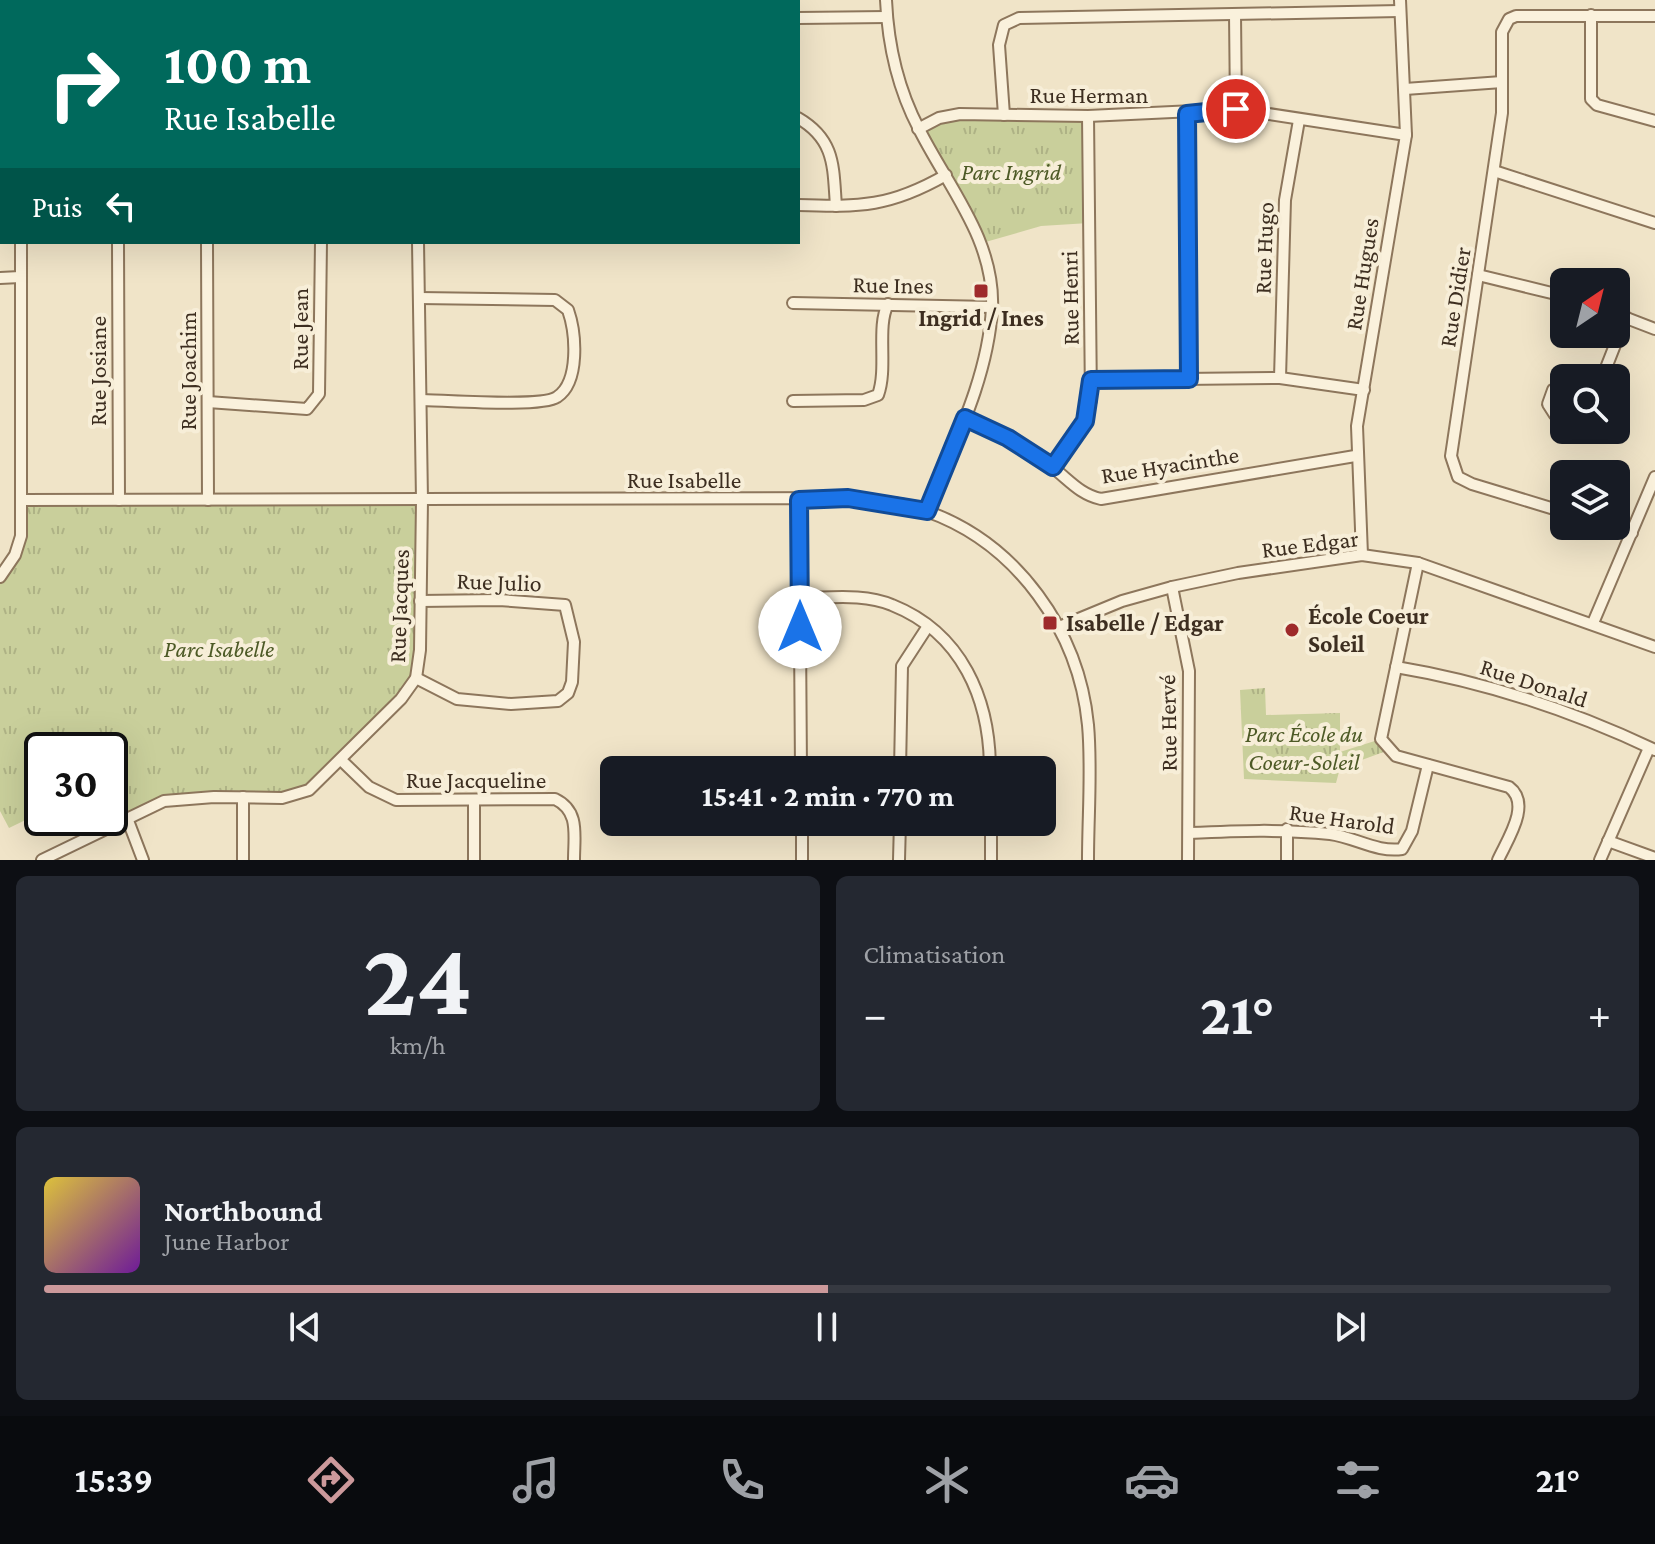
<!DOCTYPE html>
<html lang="fr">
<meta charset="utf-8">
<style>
body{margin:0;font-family:"Crimson Pro",serif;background:#242831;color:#f1f3f6;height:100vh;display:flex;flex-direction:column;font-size:30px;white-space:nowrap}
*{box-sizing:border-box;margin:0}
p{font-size:26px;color:#9ea1a6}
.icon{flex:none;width:44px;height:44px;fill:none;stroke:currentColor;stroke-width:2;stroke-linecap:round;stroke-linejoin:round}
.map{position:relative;height:860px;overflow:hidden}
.drawer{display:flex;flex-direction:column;gap:16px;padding:16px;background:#0d0f14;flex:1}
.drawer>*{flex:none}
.hud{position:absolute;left:0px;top:0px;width:800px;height:244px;box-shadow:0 8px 32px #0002;background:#00695c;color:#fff;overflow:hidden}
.needle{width:52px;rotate:35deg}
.tools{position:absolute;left:1550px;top:268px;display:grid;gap:16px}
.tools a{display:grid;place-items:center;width:80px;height:80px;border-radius:12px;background:#171b24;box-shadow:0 8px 32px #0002;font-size:40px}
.speed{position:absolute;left:24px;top:732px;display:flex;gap:16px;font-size:40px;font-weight:700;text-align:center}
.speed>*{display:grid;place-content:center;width:104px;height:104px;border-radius:50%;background:#171b24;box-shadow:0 8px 32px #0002;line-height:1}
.speed .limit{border:4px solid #111;border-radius:12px;background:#fff;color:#111}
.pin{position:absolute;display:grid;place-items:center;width:68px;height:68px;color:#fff;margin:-34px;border:4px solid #fff;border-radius:50%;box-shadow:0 2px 8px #0007}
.me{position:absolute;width:88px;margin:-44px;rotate:0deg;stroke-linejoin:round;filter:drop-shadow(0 0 6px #0008)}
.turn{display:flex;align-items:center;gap:28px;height:168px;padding:0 32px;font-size:36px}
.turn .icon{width:104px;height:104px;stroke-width:2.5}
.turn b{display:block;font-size:56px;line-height:68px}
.then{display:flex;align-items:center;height:76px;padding:0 32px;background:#0003;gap:16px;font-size:30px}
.big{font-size:60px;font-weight:700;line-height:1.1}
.drawer .tile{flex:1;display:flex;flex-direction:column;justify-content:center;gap:12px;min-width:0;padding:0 28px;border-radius:12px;background:#242831}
.drawer .dial{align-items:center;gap:0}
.dial b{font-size:104px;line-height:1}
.song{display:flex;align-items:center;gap:24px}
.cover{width:96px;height:96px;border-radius:12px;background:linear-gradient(135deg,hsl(50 70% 55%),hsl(280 70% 35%))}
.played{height:8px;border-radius:4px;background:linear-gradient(90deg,#cc999b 50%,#363941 50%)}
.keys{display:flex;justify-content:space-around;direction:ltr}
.heat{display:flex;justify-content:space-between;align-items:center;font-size:44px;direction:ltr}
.drawer .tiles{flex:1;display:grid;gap:16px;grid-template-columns:1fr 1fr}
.tile:last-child{grid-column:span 2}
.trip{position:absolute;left:600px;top:756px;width:456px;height:80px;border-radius:12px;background:#171b24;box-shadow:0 8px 32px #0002;font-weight:700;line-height:80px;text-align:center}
.tab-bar{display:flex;height:128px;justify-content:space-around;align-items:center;background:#090b0e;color:#9ea1a6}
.tab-bar .icon{width:56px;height:56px}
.tab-bar .on{color:#cc999b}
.tab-bar b{font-size:36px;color:#f1f3f6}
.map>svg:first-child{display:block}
.park{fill:url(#park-tufts)}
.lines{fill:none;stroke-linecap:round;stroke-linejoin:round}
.street-casing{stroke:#8d765c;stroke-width:14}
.street{stroke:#faf1dc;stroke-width:10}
.route-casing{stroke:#114b97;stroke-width:20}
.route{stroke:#1a73e8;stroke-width:14}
.poi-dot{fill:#9e2a2b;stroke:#f7eed8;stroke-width:3}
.labels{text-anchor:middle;stroke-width:8;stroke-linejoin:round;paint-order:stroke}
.street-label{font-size:24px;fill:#3d2e20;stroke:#f7eed8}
.park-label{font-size:24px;font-style:italic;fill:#4d5a26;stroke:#f7eed8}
.poi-label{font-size:24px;font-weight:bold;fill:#3d2e20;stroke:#f7eed8;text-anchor:start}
</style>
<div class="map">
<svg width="1655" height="860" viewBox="0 0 1655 860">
<defs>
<pattern id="park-tufts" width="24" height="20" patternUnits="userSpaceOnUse" patternTransform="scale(2)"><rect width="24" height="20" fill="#c9cf9b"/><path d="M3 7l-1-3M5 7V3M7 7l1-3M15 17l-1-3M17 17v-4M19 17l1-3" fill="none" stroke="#aeb285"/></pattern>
</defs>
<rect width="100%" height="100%" fill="#f0e4c8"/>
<!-- park -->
<g class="park">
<path d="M1082,116L1090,131L1089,223L1041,226L982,243L918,129L939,118Z"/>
<path d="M22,500H422L416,678L297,795L164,801L95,834L87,818H110V750H42V812L9,828L0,811V578L15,555Z"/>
<path d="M1265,688L1266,715L1340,713V752L1381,739L1389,750L1340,768L1336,783L1244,779L1240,690Z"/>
</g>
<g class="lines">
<!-- street casing -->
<g class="street-casing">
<g id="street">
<path d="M32,0V2"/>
<path d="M577,0V2"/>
<path d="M886,0C888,45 898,89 919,129C948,187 995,240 992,308C988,379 953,446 927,511"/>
<path d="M361,2H407"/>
<path d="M414,2L415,0"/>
<path d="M525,2L555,0"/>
<path d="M1235,14L1236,109"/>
<path d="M1591,15V99L1597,105L1655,121"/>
<path d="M798,18L887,17"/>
<path d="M1405,89L1502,82"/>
<path d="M1187,114L1189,379"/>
<path d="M1004,115L999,45L1004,25L1019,18L1400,11"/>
<path d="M798,118C836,140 833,168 836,206"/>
<path d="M918,129L939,118L960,114L1088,116L1236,109L1406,135"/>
<path d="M1494,171L1655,223"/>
<path d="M798,205C861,207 890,207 946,175"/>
<path d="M118,242L119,500"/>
<path d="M207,242L208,500"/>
<path d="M1478,275L1564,296"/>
<path d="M0,278L20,277"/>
<path d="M419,298L555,300L568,310C576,333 580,382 557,397C541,408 445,400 421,400"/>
<path d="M793,303L992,307"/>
<path d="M1616,314L1655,329"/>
<path d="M1280,378L1285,200L1299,120"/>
<path d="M1602,378L1626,317"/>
<path d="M1091,380L1280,378L1364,390"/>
<path d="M1564,389L1553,390L1548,404L1555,415L1564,416"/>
<path d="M793,401L864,400L878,395C888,368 876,327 888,304"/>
<path d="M208,402L307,409L319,394L321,242"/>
<path d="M965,418C994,431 1022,446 1049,465C1067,477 1078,494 1101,499L1355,456"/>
<path d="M1053,467L1079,433L1091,400L1088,116"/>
<path d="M22,500L848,498C874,501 901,502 926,511C1017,543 1079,631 1088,725C1092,769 1088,816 1088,860"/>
<path d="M799,500L801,770"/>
<path d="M1564,512L1472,484L1458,477L1451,456L1502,113V32L1509,19L1516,16H1655"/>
<path d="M1609,526L1632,533"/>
<path d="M1362,555L1357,426L1406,135L1400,0"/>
<path d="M1418,563L1381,739L1396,756L1509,787C1532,804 1507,840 1498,860"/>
<path d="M0,577L15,555L21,536V242"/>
<path d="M1172,587L1189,671L1188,860"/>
<path d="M800,598C830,598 864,593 892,605C962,633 990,699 990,770"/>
<path d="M1593,623L1655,477"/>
<path d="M1059,627L1122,601L1172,587L1238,573L1362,555L1418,563L1655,647"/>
<path d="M1396,667C1486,682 1573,711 1655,750"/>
<path d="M416,678L457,699L511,704L558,701L568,693L572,682L574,642L565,605L499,600L420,601"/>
<path d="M341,760L369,787L396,800L555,799C580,811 574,835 574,860"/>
<path d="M900,770L902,666L928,626"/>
<path d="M243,797V860"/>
<path d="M474,800V860"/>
<path d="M127,818L143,860"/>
<path d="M802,822V860"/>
<path d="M991,822V860"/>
<path d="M1287,829V860"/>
<path d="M1189,833C1236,831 1283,829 1330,834C1354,837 1378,853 1402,849L1412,831L1428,765"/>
<path d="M1608,841L1655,858"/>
<path d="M42,860L164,801L214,797L282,798L309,790L401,699L416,678L420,650L422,500L418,242"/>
<path d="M899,860L900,822"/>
<path d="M1600,860L1649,748"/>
</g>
</g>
<!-- street -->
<use href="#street" class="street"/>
</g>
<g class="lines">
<!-- route casing -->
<g class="route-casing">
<path id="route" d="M800,627L799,500L848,498L927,511L965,418L1008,438L1053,467L1085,421L1091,380L1189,379L1187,114L1236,109"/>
</g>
<!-- route -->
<use href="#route" class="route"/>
</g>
<!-- markers -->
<g class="poi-dot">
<rect x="973" y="283" width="16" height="16" rx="4"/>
<rect x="1042" y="615" width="16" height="16" rx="4"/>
<circle cx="1292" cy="630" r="8"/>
</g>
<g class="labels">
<!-- street labels -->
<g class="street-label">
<text x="1089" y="103">Rue Herman</text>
<text transform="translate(1264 248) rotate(-88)" y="8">Rue Hugo</text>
<text transform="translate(1362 274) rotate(-81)" y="8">Rue Hugues</text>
<text transform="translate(893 285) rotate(1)" y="8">Rue Ines</text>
<text transform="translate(1455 297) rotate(-81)" y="8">Rue Didier</text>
<text transform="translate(1070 298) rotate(-91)" y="8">Rue Henri</text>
<text transform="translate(300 329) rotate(-90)" y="8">Rue Jean</text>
<text transform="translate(98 371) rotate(-90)" y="8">Rue Josiane</text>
<text transform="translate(188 371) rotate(-90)" y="8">Rue Joachim</text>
<text transform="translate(1170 465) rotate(-9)" y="8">Rue Hyacinthe</text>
<text x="684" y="488">Rue Isabelle</text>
<text transform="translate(1310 544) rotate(-7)" y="8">Rue Edgar</text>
<text transform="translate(499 582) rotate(2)" y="8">Rue Julio</text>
<text transform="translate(399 606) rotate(-88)" y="8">Rue Jacques</text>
<text transform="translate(1534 683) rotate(18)" y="8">Rue Donald</text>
<text transform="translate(1168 723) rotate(-91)" y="8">Rue Hervé</text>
<text x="476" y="788">Rue Jacqueline</text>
<text transform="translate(1342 819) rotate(8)" y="8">Rue Harold</text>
</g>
<!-- park labels -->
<g class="park-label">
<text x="1011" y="180">Parc Ingrid</text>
<text x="219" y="657">Parc Isabelle</text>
<text x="1304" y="742">Parc École du<tspan x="1304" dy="28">Coeur-Soleil</tspan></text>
</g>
<!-- poi labels -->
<g class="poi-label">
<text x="981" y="326" text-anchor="middle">Ingrid / Ines</text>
<text x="1308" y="624">École Coeur<tspan x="1308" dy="28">Soleil</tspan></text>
<text x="1066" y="631">Isabelle / Edgar</text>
</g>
</g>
</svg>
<div class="tools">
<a><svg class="needle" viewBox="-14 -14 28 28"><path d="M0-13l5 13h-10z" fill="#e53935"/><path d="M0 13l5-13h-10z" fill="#9ea1a6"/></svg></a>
<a><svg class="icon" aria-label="search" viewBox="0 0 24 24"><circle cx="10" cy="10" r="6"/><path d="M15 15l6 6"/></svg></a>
<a><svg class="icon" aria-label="layers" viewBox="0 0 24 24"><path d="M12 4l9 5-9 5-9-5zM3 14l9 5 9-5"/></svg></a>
</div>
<div class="speed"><div class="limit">30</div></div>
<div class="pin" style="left:1236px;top:109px;background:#d93025"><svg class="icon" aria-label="arrive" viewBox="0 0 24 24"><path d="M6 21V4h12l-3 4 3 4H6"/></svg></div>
<svg class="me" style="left:800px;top:627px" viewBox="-20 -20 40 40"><circle r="19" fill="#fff"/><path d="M0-13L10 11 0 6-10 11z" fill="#1a73e8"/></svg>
<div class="trip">15:41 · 2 min · 770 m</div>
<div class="hud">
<div class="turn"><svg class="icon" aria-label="right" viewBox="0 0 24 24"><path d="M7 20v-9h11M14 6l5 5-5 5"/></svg><div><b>100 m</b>Rue Isabelle</div></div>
<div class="then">Puis<svg class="icon" aria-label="left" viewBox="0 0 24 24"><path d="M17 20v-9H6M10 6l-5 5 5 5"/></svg></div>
</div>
</div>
<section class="drawer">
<div class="tiles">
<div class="tile dial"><b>24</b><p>km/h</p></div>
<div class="tile"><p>Climatisation</p>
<div class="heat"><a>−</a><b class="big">21°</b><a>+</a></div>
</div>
<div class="tile">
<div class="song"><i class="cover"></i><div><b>Northbound</b><p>June Harbor</p></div></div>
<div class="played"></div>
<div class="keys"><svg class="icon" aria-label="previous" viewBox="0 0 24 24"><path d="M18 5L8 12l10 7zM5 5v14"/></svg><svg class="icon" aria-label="pause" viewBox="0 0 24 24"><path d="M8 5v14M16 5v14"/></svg><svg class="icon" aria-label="next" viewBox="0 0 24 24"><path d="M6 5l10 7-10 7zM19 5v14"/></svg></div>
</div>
</div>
</section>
<nav class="tab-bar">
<b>15:39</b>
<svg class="icon on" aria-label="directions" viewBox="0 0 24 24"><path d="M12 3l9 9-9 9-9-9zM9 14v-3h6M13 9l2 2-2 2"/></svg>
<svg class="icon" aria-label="music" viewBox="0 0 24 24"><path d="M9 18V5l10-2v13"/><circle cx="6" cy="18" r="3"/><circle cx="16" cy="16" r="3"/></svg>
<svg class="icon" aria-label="phone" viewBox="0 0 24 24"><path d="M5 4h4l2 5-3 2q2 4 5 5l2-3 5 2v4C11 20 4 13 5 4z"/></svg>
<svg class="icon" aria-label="climate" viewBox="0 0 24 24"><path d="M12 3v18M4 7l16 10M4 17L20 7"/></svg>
<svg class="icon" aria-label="car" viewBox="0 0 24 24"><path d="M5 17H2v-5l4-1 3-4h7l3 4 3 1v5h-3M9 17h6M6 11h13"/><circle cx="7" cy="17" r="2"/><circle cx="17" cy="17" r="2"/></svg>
<svg class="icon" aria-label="filters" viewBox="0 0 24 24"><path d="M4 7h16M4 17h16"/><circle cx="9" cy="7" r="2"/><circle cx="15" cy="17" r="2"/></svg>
<b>21°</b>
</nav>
